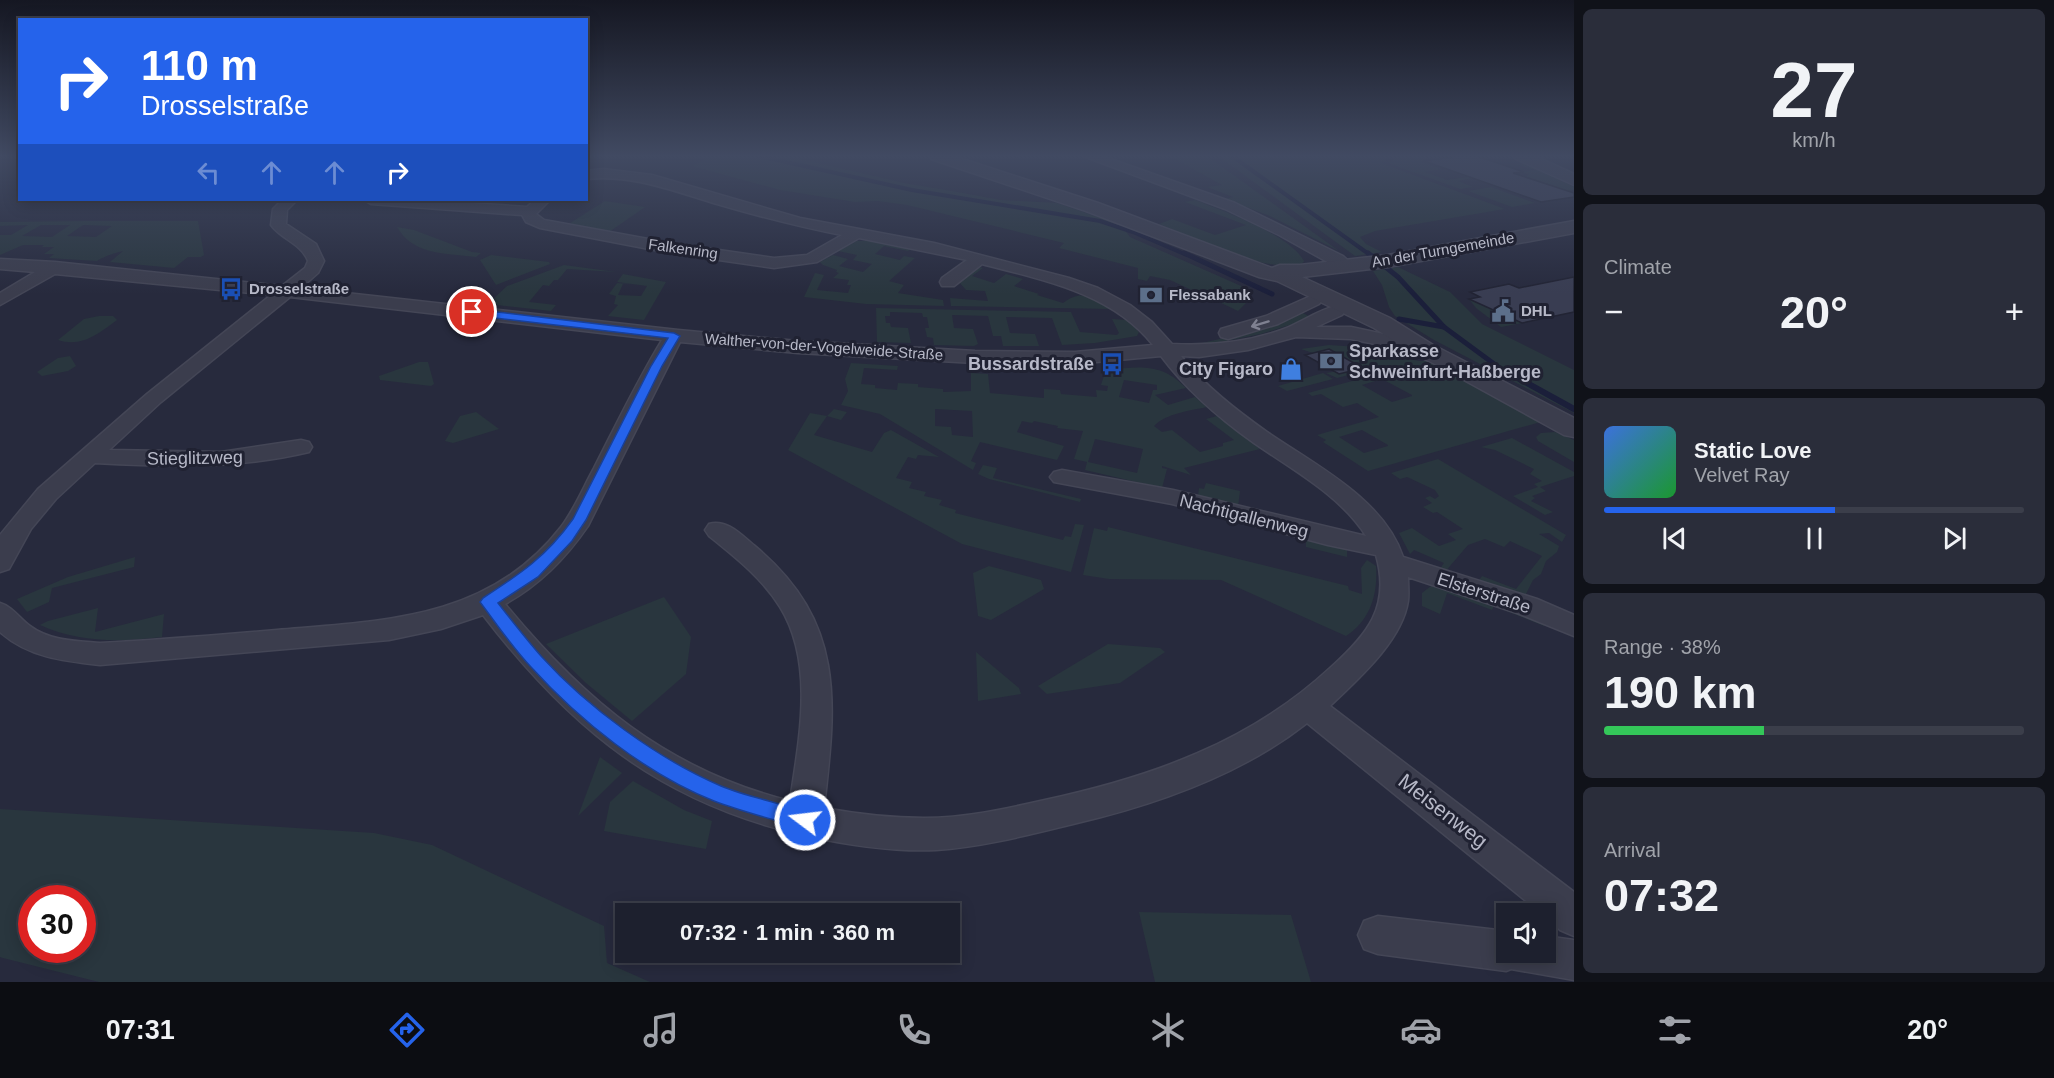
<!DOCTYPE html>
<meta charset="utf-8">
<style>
body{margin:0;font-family:Arial,sans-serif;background:#2a2d3a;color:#f1f3f6;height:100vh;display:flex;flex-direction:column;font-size:22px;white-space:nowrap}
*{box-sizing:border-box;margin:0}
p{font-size:20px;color:#a0a3aa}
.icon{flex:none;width:33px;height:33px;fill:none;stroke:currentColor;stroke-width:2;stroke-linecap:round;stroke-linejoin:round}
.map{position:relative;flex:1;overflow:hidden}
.side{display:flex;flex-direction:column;gap:9px;padding:9px;background:#101219;width:480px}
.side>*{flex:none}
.banner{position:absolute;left:18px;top:18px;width:570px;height:183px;border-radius:0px;box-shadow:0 3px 15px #0003,0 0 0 2px #3b3e4a;background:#2563eb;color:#fff;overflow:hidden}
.buttons{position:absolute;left:1496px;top:903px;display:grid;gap:12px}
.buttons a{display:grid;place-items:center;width:60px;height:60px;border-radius:0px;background:#1d202e;box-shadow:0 3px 15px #0003,0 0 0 2px #3b3e4a;font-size:30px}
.speed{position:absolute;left:18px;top:885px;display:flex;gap:12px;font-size:30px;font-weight:700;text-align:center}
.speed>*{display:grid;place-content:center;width:78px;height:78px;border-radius:50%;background:#1d202e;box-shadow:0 3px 15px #0003,0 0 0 2px #3b3e4a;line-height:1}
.speed .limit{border:9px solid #d22;background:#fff;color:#111}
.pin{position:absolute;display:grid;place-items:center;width:51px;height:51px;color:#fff;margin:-26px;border:3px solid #fff;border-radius:50%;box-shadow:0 2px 6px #0007}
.me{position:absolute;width:66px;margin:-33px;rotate:285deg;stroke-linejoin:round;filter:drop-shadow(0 0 4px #0008)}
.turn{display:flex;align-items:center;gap:21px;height:126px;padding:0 24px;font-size:27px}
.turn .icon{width:78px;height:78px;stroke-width:2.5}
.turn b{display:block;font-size:42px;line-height:51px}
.lanes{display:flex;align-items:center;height:57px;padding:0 24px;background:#0003;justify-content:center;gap:30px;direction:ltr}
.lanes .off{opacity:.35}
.big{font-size:45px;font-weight:600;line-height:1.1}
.side .widget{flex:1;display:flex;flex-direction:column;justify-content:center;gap:9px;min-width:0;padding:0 21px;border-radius:9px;background:#2a2d3a}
.side .dial{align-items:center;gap:0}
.dial b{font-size:78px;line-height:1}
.song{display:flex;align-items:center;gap:18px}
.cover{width:72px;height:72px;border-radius:9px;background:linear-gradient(135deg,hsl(220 70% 55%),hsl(130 70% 35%))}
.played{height:6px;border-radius:3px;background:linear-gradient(90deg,#2563eb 55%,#3b3e4a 55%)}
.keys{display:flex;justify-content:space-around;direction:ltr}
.heat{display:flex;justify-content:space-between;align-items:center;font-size:33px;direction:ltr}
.charge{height:9px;border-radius:4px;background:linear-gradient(90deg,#34c759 38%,#3b3e4a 0)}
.trip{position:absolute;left:615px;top:903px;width:345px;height:60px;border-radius:0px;background:#1d202e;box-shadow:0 3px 15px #0003,0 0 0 2px #3b3e4a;font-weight:600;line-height:60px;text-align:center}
.tabs{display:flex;height:96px;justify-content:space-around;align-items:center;background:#0c0d12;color:#a0a3aa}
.tabs .icon{width:42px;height:42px}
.tabs .on{color:#2563eb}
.tabs b{font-size:27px;color:#f1f3f6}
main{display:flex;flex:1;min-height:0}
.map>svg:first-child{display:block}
.green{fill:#29363e;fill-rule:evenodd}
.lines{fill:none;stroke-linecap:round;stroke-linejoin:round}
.stream-far2{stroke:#1b1f3a;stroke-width:4}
.stream-far1{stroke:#1b1f3a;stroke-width:5}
.stream{stroke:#1b1f3a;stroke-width:6}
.building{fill:#393d52;stroke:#222434;stroke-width:1.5}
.minor-casing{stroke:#444656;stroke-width:3}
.tertiary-casing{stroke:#444656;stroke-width:3}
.minor{fill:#3b3d4d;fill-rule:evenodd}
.tertiary{fill:#3b3d4d;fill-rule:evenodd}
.oneway{stroke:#7f8191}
.route{fill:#2563eb;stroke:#184099;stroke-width:1.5}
.labels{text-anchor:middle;stroke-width:6;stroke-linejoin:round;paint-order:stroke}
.far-street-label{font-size:15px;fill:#b7b9c8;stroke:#202232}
.far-poi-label{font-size:15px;font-weight:bold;fill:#b7b9c8;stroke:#202232;text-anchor:start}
.poi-label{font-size:18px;font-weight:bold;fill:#b7b9c8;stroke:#202232;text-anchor:end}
.street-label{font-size:18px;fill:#b7b9c8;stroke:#202232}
.near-street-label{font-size:21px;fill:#b7b9c8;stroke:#202232}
</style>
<main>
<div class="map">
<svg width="1574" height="982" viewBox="0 0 1574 982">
<rect width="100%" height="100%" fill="#272a3d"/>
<!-- green -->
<g class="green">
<path d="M685,156H788L904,183L952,191L1001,200L1057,203L1121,225L1130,237L1248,289L1244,291L1251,298L1238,311L1217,301L1196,298L1198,293L1170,280L1150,276L1147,281L1138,279V268L1059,248L1064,243L907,205L878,201L855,202L780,190L692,166L705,160Z"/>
<path d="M1170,156H1207L1339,251L1270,216L1225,199L1233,197L1207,187L1222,185Z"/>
<path d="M1218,156H1392L1381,163L1505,209L1375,231L1360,237L1366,244L1382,252L1355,256Z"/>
<path d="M1398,156H1423L1430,159L1419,161L1441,169L1425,172L1447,180L1468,177L1472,178L1458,181L1473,187L1460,189L1388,163Z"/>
<path d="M1517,164H1528L1574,187V190L1568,191L1525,176L1529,175L1522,172L1534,170Z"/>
<path d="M1491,187L1535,203L1512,207L1468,191Z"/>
<path d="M1195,200C1223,211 1289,234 1304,261L1302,264C1265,274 1195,238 1159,224L1172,219L1215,235L1246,225L1185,202Z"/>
<path d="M605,201L645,207L609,232L567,225Z"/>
<path d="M83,221H198L204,255L201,257H188L174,268L110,262L123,251C118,252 102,257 97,261L49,258L54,254H44L54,247H42L44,245H23L0,255V235H11L28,225L0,226V222ZM41,225H70L52,237L22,236ZM83,225L111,226H112L96,237L67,236Z"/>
<path d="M397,227L414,230L472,252L481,253L476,257C446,253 414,256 397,227Z"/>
<path d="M857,241H873L912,248L908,251L884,246L875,254L900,260L904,256L915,258L889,281L904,285L898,293L943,300L944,306L866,304L804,297L815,273L824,275L817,290L848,293L851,285H847L849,280L833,278L839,273L836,272L837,270L823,265L820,262L833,255L848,259L839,266L863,272L872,264L853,260L857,255L838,251Z"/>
<path d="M491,255L549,262L550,264L496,285L480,260Z"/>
<path d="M564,265L616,272L567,269L558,280H554L549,286L543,285L529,302L556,305L551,311L488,304L507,286Z"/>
<path d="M979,267L983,268L972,276L994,283L1006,274L1023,279L1014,286L1039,294L1037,295L1063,303C1083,288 1091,298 1111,309L951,306L950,298L988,301L985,291L966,290L959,282Z"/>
<path d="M1398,267L1450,292L1482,324L1574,370V413L1434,340L1395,316L1389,307L1382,285L1373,271Z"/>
<path d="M623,274L666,282L644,320L608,316L618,305L614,304L616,296L609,294L617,283L629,284H623L618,295L641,296L647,286L617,282Z"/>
<path d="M1469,299L1522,323L1501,327L1476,308Z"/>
<path d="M876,308L1071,312L1080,332L1117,335L1119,333L1112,319L1127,320L1139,332L1137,336L1095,343L1062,345L1052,318L1006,317L1010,333L1035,334L1039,346H1003L1001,336H993L988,316L952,315L954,328L973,329L978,344L974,346L934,345L933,338L927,337L925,328H929L927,317H923L922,313L890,312V316H885L886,323H890L891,327L908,328L911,343L877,342Z"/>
<path d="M1303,313L1312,318L1261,334L1196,347L1193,345L1255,331Z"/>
<path d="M99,316H113L117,320C99,333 82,348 58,340L84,319Z"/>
<path d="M1329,345L1359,347L1419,361H1429L1544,421L1368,471L1323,442L1326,440L1317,435L1379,417L1357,403L1343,407L1321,394L1312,396L1308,393L1389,371L1380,367L1337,378L1326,373L1362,367L1329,349L1313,353L1301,349ZM1382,379L1412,395V396L1392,402L1362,385ZM1362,430L1388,445V446L1364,453L1339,437Z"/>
<path d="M70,356L76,366L68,371L42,376L37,372L58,358Z"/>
<path d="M419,362H428L434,384L431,386L380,380L379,376Z"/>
<path d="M851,363L898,366L897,370L864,368L861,384L875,385V388L897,390L898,383L918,384V387L943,389V392L971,391V373L988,374L990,393L1044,398V389L1060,390L1061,394L1097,397L1096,390L1107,391L1108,386L1101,385L1106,370C1139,367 1161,362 1186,388L1155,395L1168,405L1195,397L1207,407C1189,411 1167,413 1154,426L1162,432L1172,430L1200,452L1223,446V443L1234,440L1206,419L1217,416L1260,449L1184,468L1191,475L1162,466V468L1167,469L1162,488L1085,470L1087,462L1074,459L1083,431L1057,428L1058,426L1034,421L1032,423L1022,421L1017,432L1064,446L1057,460L980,442L971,461L976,463L973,470L880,414L841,405L848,391L845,379ZM1124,380L1157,385V390H1153L1149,403L1119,397ZM935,409L972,411L973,437L952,435L951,427L935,426ZM1095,439L1143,449L1137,473L1088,462Z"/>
<path d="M1323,373L1333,379L1287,391L1278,386Z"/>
<path d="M834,409L847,412L841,420L827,416L814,435L872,452L884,433L891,430L939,457L918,455L916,459L908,457L896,478L912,482L909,488L926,492L924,496L942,500L939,505L956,510L955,513L1063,540L1065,536L1071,537L1075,524L1084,525L1071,572L962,544L788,450L810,413L827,416Z"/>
<path d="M476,412L499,429L453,443L445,441L460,416Z"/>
<path d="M1555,432L1574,440V462L1538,441L1536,437L1541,433Z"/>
<path d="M1512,438L1574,472V476L1540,487L1546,491L1532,496L1535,498L1531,501L1553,512L1545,515L1513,496L1538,487L1534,484L1542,481L1530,474L1534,469L1495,450L1481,447Z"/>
<path d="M1438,459L1566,535L1562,542L1549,533L1539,534L1559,546L1557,552L1546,561L1541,574L1533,580L1524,598L1478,582L1482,576L1516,589L1542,556L1510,541L1504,547L1485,539L1468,545L1444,573L1438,572L1444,563L1414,550L1410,554L1399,533L1412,528L1439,546L1456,540L1448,534L1463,529L1437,512L1433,513L1423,507L1432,503L1425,498L1430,496L1435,499L1439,496L1435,490L1407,477L1400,479L1391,473Z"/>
<path d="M983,465L997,468L993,478L1081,499L1080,502L989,479L978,474Z"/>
<path d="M1206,483L1240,491L1238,507L1198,497L1199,488L1204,489Z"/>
<path d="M1108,527L1348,586L1349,590L1362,594L1361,568L1367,560L1376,566C1378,593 1371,620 1346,636L1221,580L1109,579L1083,575L1094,528L1107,531Z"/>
<path d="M1306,536L1347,549V557L1306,547Z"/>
<path d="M135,557L134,567L52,588L49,602L27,612L17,599L68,577Z"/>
<path d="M989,566L1041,580L1044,589L991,620L978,616L973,573Z"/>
<path d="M1439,585L1546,621L1544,626L1494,606L1492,610L1447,593L1440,614L1422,606V593L1431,586Z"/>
<path d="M664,597L691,637L686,674L632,721L586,683L546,644Z"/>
<path d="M98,608L95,632L164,614L162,637C120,642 80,643 40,625L48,621Z"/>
<path d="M1108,644L1160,648L1165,652L1120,683L1047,694L1038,686Z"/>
<path d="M976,652L1019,688L1021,694L978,701Z"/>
<path d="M600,757L622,773L578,816Z"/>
<path d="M633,781L684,810L712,821L706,849L604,831L610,802Z"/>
<path d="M0,809L374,833L432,845L604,926L607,963L650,982H99L3,958L0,957ZM32,898H82V950H32Z"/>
<path d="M1139,912L1291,915L1311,982H1155Z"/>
</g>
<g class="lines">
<!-- stream-far2 -->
<g class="stream-far2">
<path d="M759,156L912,190L1100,221L1133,232L1187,255"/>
<path d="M1232,156L1370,255"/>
</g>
<!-- stream-far1 -->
<g class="stream-far1">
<path d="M1184,253L1272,294"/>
<path d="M1368,253L1398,277L1444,327"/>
<path d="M1399,319L1444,327L1501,369L1518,378"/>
</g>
<!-- stream -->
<path class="stream" d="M1516,377L1574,409"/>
</g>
<!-- building -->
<g class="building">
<path d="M1459,156H1477L1524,172L1513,173L1574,193V197L1541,202L1424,161Z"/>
<path d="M1574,277V312L1522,323L1469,299L1480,297L1470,292L1509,284L1519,288Z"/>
<path d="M1329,349L1363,368L1339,374L1305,355Z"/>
</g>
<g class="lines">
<!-- minor casing -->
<g class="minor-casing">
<g id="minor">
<path d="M1083,156H1102L1235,203L1343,256L1354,266L1352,269H1340L1279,235L1225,209Z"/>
<path d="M603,169L652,175L800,218L934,243L1069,278L1098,288L1130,305L1152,322L1172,344C1209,346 1249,342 1284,329C1302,322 1318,310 1336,306L1342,307L1345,311L1342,315L1316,327H1351L1430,344L1433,348L1430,352L1423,354L1351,339L1296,337L1248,350L1199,357L1181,356C1205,386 1236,410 1267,432C1315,465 1384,499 1403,557L1537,599L1574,615V636L1517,613L1408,577C1408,585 1409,593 1408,601C1402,641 1358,679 1330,706L1574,892V936L1560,930L1545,916V914H1542L1307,723C1241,775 1155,805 1073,824C1028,835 982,847 936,850C893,852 848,845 806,836C662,803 572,731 483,615L441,629L389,640L100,665C63,661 28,657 0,632V603C13,607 19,618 30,626C50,641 76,641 100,643C159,640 218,635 277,630C383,621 489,620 561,527C574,510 583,488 594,468C616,425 637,381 662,340L290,297L161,402L109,450L221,452L301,440L309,442L312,447L309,452C238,469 167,467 95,463L56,499L31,529L9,569L0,572V535L38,489L147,394L271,295L55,274L0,305V293L35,272L0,269V259L55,262L282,286L305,268L308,261C301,243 282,240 271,225L273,209L282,200H297L287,210L286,224L316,244L324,261L318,273L301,288L678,330L798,341L975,351L1075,352L1153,345C1112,293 1043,280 982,264L954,286H942L940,282L942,278L967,260L859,238L817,262L774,268L670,253L540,228L526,222L522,215L371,204L364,200H425L527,207L535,200H550L536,214L544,220L670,243L774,258L807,255L842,235C800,227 758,216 717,204C673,191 633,174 586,179V171ZM680,342L798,353L975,363L1075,364L1161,356C1187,391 1219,418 1254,443C1293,470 1341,496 1366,536L1173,490L1062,470L1054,472L1050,477L1054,482L1172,504L1328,545L1376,555C1391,607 1367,635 1330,668C1249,743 1151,777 1045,800C1005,809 965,818 924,818C890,818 857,814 824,808C836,702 846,623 756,547C742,536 728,519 709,524L705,530L709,536C735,557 762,578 780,607C815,663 799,740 790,801C667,770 585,701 505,604C540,585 566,558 588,526Z"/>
<path d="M1313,295L1319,296L1322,300L1319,304L1278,324L1228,339L1221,337L1219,333L1221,329L1266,316Z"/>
<path d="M1378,916L1506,931V952H1545V936L1574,940V980L1511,969L1506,971L1378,954L1364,949L1358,935L1364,921Z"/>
</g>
</g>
<!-- tertiary casing -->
<g class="tertiary-casing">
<g id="tertiary">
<path d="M929,156H953L1098,203L1272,268L1280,265H1300L1388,255L1574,221V233L1388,267L1302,277L1390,318L1433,345L1574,418V437L1564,435L1433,363L1396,346L1393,340L1374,328L1277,281L1259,277L1086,211L931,159Z"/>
<path d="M1514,156H1535L1574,174V185L1516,159Z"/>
</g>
</g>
<!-- minor -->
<use href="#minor" class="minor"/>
<!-- tertiary -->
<use href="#tertiary" class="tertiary"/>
</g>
<!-- one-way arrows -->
<defs><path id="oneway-shaft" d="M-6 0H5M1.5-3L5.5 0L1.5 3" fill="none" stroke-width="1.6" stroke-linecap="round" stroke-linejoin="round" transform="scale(1.5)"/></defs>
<use class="oneway" href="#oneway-shaft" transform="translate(1260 324) rotate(163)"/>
<!-- sky -->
<linearGradient id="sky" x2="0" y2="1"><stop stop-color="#151722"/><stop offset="0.53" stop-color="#414a62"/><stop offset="1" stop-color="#414a62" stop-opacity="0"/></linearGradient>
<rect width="1574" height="294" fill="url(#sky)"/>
<!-- route -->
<path class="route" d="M472,309L674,333L680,336L662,366L586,520L572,541L538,577L498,603C512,621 526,639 541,656C587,707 658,759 721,786C750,798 783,803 812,814L815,820L812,826L805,829C775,820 743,812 714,801C646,774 579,720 531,667C513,648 498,626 483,606L480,602L483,598C520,574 546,557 573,519L651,366L668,338L468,315V310Z"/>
<!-- icons -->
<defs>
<g id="bus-bare" transform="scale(1.8)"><path d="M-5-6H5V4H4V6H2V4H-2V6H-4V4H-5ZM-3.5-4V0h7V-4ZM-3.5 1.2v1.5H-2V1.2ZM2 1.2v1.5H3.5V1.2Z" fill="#1a4fb4" stroke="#202232" stroke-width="2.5" paint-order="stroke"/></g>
<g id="bank-bare" transform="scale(1.8)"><path d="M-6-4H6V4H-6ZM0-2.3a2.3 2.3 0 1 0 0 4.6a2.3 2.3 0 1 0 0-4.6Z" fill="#5c6f8a" stroke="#202232" stroke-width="2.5" paint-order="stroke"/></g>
<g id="civic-bare" transform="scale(1.8)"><path d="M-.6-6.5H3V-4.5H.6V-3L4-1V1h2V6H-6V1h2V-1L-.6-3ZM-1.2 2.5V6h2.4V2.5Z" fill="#5c6f8a" stroke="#202232" stroke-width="2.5" paint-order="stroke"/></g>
<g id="shop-bare" transform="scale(1.8)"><path d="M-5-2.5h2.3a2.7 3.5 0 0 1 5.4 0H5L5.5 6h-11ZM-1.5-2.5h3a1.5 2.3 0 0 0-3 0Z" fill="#3f7fe0" stroke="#202232" stroke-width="2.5" paint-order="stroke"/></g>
</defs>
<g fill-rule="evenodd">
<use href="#bus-bare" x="231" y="289"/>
<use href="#bank-bare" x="1151" y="295"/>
<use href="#civic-bare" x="1503" y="311"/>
<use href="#bank-bare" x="1331" y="361"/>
<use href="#bus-bare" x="1112" y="364"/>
<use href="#shop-bare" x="1291" y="369"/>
</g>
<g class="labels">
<!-- far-street labels -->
<g class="far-street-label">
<text transform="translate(683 249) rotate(8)" y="5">Falkenring</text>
<text transform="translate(1443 250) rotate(-10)" y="5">An der Turngemeinde</text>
<text transform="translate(824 347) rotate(4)" y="5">Walther-von-der-Vogelweide-Straße</text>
</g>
<!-- far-poi labels -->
<g class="far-poi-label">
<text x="249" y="294">Drosselstraße</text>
<text x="1169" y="300">Flessabank</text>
<text x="1521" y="316">DHL</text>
</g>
<!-- poi labels -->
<g class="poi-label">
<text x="1349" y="357" text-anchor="start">Sparkasse<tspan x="1349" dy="21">Schweinfurt-Haßberge</tspan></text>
<text x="1094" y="370">Bussardstraße</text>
<text x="1273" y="375">City Figaro</text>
</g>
<!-- street labels -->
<g class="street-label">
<text transform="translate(195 458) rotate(-1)" y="6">Stieglitzweg</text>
<text transform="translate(1244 516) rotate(14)" y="6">Nachtigallenweg</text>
<text transform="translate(1484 593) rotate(18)" y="6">Elsterstraße</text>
</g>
<!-- near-street labels -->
<g class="near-street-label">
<text transform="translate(1443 811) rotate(38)" y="7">Meisenweg</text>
</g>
</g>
</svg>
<div class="buttons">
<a><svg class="icon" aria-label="sound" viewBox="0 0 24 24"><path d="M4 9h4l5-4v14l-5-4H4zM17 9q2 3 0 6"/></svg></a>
</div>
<div class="speed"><div class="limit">30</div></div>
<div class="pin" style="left:472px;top:312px;background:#d93025"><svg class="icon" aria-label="arrive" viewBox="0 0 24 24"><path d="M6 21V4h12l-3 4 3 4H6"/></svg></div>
<svg class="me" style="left:805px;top:820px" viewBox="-20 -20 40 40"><circle r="17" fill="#2563eb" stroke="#fff" stroke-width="3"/><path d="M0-11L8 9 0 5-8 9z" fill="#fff"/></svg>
<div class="trip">07:32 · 1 min · 360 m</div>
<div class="banner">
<div class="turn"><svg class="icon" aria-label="right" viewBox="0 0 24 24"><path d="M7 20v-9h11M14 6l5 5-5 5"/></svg><div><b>110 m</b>Drosselstraße</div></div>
<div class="lanes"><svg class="icon off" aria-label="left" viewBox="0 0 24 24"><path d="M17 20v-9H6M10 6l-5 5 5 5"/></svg><svg class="icon off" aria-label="ahead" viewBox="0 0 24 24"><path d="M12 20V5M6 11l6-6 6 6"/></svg><svg class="icon off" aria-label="ahead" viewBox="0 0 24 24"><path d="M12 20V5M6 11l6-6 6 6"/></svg><svg class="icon" aria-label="right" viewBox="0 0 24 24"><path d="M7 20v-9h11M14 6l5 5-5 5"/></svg></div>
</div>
</div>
<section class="side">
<div class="widget dial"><b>27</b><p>km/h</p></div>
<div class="widget"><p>Climate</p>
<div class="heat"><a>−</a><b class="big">20°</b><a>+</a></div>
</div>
<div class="widget">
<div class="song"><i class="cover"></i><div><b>Static Love</b><p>Velvet Ray</p></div></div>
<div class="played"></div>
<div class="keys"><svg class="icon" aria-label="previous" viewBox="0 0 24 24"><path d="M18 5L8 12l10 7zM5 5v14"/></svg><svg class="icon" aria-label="pause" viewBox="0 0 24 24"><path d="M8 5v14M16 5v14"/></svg><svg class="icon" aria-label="next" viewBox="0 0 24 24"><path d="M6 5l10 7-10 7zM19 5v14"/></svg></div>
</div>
<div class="widget"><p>Range · 38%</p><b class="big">190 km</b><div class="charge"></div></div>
<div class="widget"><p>Arrival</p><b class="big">07:32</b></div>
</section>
</main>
<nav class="tabs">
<b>07:31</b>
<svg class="icon on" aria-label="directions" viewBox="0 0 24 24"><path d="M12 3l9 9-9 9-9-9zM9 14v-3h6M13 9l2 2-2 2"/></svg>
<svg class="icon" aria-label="music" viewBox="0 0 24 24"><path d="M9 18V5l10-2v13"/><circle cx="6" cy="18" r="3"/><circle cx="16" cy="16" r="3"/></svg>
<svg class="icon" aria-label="phone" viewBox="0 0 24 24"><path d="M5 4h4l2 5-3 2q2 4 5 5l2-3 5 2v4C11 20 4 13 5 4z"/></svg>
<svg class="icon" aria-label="climate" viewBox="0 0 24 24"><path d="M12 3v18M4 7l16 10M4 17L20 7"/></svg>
<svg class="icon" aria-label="car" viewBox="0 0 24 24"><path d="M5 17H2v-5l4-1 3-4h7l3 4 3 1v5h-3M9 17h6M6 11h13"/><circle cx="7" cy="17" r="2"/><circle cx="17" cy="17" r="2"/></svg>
<svg class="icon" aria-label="filters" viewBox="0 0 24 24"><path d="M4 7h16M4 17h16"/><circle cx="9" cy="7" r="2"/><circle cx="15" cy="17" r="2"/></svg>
<b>20°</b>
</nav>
